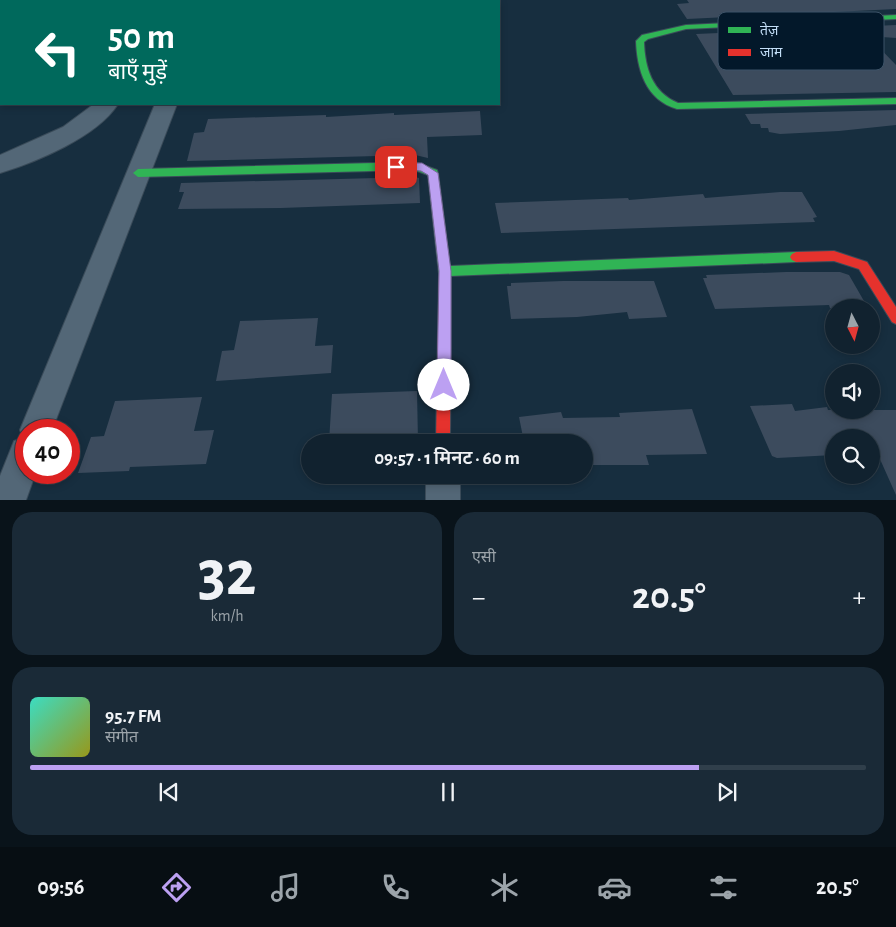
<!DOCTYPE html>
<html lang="hi">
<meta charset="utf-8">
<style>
body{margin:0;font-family:"Alegreya Sans","Noto Sans Devanagari",sans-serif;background:#1a2a37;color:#f1f3f6;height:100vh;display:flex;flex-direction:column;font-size:19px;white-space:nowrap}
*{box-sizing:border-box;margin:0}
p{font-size:16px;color:#9ca4aa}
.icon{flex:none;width:28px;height:28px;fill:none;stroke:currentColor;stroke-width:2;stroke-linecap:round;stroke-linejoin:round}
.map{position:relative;height:500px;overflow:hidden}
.details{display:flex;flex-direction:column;gap:12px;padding:12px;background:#09131a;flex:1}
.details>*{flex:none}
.top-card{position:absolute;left:0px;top:0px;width:500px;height:105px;box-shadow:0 2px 8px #0003,0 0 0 1px #303f4b;background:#00695c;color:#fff;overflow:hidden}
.needle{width:32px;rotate:174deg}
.fabs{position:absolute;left:825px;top:299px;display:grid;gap:10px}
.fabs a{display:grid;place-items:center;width:55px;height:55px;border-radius:50%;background:#11222f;box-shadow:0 2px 8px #0003,0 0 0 1px #303f4b;font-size:25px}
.speed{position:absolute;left:15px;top:419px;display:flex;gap:10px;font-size:25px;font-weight:700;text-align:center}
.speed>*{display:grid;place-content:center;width:65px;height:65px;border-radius:50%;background:#11222f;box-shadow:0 2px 8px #0003,0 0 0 1px #303f4b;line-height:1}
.speed .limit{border:8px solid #d22;background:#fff;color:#111}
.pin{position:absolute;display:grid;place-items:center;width:42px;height:42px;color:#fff;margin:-21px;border-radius:10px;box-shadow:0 2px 8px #0006}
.me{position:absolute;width:55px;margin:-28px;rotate:0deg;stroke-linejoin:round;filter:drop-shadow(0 0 4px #0008)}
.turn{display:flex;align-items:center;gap:18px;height:105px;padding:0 25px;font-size:22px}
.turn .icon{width:65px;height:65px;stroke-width:2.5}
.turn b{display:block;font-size:35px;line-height:42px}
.big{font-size:38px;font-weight:600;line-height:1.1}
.details .card{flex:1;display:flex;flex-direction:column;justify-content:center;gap:8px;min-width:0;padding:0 18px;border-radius:20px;background:#1a2a37}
.details .dial{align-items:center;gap:0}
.dial b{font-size:65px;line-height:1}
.song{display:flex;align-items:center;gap:15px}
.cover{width:60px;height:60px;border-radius:8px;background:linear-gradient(135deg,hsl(170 70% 55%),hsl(60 70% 35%))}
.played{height:5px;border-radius:2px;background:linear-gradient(90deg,#bca0f2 80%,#303f4b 80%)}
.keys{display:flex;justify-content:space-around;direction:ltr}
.heat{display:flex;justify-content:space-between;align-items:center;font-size:28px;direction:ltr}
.details .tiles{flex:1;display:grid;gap:12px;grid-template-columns:1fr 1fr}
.card:last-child{grid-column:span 2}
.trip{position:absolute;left:301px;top:434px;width:292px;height:50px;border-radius:25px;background:#11222f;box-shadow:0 2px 8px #0003,0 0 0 1px #303f4b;font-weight:600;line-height:50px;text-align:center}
.dock{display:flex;height:80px;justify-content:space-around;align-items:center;background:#070e13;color:#9ca4aa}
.dock .icon{width:35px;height:35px}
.dock .active{color:#bca0f2}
.dock b{font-size:22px;color:#f1f3f6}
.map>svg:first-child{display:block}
.building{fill:#3c4b5d}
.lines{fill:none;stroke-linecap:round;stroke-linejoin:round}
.street-casing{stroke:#3a4b59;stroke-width:2}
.fast-casing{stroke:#3a4b59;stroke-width:2}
.jam-casing{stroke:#3a4b59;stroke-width:2}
.street{fill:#536777;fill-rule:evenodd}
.fast{fill:#30b455;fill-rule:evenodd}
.jam{fill:#e5322d;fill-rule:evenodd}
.route{fill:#bca0f2;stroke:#7a689d}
.key{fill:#03182a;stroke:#3d5368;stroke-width:1}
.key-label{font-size:14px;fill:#c3def7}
</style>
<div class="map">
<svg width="896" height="500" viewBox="0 0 896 500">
<rect width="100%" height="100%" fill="#172e3f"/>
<!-- building -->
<g class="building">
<path d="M687,0H896V9L687,19L677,4L689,3Z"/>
<path d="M896,25V38L868,36L896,65V92L733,95L696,34Z"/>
<path d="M896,110V125L839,131L780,134L769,132L768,128H761L760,124H751L745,114Z"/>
<path d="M480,111L482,135L427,137L428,158L415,155L187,161L194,133L204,132L208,119L326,115V117L394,113V115Z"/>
<path d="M415,177L419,178L420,203L281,208L178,209L184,192H179L181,183Z"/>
<path d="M780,192H802L817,217L813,218L815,222L501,233L495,203L628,198L629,200L703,194L705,198Z"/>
<path d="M786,272H840L849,275L868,308H830L829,305L715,309L703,278H707L706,275Z"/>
<path d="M563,281H654L667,317L629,319L627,312L577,317L511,319L507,286H511V283Z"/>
<path d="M318,318L315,346L333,345L331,373L216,381L222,351L234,350L240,321Z"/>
<path d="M417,391L418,442H329L332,394Z"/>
<path d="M202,397L194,431L214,430L206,464L130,467L129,471L78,473L91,437L104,436L115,401Z"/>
<path d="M792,404L795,411L827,407L828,410H896V495L875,448H871V438H834V455L777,458L772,456L750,406Z"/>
<path d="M692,409L707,454L646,455L649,465H589L587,456H585V442H524L519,417L561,412L563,418L620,417L619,413Z"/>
</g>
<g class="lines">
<!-- street casing -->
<g class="street-casing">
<g id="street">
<rect x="153" y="0" width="18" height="1"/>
<path d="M199,0H233L198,1Z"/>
<rect x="0" y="25" width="1" height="12"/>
<path d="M94,104H118C97,137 36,162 0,173V155L63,127Z"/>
<path d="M155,104H177L52,430H26V472H36L26,500H0V476L14,441L23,438L20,430Z"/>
<rect x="426" y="475" width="34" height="25"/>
</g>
</g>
<!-- fast casing -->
<g class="fast-casing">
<g id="fast">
<path d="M896,15V19L686,29L648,39L644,42C645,68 652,92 678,103L896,98V104L677,109C646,100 637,70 636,41L642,35L686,25Z"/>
<path d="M415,162L437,170L438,173L450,266L796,252L800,254L802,257L800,260L796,262L450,276L445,279L441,278L439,274L428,175L414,170L138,177L133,173L138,169Z"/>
</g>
</g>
<!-- jam casing -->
<g class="jam-casing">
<g id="jam">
<path d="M834,251L867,262L896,307V324L892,322L859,269L834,261L796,262L792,260L790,257L792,254L796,252Z"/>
<path d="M445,269L449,270L451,274L450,442H436L439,274L441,270Z"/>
</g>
</g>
<!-- street -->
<use href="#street" class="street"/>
<!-- fast -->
<use href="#fast" class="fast"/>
<!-- jam -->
<use href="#jam" class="jam"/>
</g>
<!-- route -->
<path class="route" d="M396,163H422L438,173L451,271V385L449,390L444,392L439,390L437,385L439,271L428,175L421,171L392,169V164Z"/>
<!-- legend -->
<rect x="718" y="12" width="166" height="58" rx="8" class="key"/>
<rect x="728" y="27" width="23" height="6" fill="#30b455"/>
<rect x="728" y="49" width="23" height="7" fill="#e5322d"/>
<g class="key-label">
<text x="760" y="35">तेज़</text>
<text x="760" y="57">जाम</text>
</g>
</svg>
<div class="fabs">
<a><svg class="needle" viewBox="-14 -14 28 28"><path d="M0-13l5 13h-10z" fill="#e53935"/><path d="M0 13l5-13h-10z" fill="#9ca4aa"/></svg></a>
<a><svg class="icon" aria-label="sound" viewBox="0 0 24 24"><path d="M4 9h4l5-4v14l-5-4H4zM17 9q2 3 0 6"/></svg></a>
<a><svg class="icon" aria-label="search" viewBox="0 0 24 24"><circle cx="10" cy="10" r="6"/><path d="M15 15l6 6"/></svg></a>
</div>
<div class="speed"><div class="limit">40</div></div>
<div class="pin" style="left:396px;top:167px;background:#d93025"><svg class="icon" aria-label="arrive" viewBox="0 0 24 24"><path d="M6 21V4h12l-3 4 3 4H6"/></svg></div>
<svg class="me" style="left:444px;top:385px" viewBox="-20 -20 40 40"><circle r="19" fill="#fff"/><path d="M0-13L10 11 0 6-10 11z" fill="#bca0f2"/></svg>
<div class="trip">09:57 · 1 मिनट · 60 m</div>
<div class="top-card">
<div class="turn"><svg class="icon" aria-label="left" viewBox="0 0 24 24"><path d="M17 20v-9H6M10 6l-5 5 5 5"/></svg><div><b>50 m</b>बाएँ मुड़ें</div></div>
</div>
</div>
<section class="details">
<div class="tiles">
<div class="card dial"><b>32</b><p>km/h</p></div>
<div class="card"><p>एसी</p>
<div class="heat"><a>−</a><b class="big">20.5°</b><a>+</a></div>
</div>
<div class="card">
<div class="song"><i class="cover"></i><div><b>95.7 FM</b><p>संगीत</p></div></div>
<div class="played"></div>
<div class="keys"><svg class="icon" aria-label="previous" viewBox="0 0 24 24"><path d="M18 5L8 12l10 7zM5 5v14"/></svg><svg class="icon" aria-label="pause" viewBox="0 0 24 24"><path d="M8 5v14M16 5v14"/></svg><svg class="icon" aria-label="next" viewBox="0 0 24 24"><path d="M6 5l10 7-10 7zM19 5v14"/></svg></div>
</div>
</div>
</section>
<nav class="dock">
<b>09:56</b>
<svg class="icon active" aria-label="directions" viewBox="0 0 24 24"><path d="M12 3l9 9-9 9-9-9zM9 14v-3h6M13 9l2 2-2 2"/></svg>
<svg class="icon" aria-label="music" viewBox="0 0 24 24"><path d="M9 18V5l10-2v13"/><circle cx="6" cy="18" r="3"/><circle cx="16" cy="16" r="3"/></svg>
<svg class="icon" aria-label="phone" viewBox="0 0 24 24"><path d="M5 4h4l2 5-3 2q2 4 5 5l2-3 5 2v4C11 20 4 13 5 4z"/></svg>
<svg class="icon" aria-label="climate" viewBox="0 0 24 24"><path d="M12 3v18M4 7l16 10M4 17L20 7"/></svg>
<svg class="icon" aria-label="car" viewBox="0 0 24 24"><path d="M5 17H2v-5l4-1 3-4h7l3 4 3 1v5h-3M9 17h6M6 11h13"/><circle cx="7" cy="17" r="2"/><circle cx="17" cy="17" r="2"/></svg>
<svg class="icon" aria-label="filters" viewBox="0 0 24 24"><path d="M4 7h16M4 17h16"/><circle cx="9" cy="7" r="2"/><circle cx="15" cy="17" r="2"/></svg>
<b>20.5°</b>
</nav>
